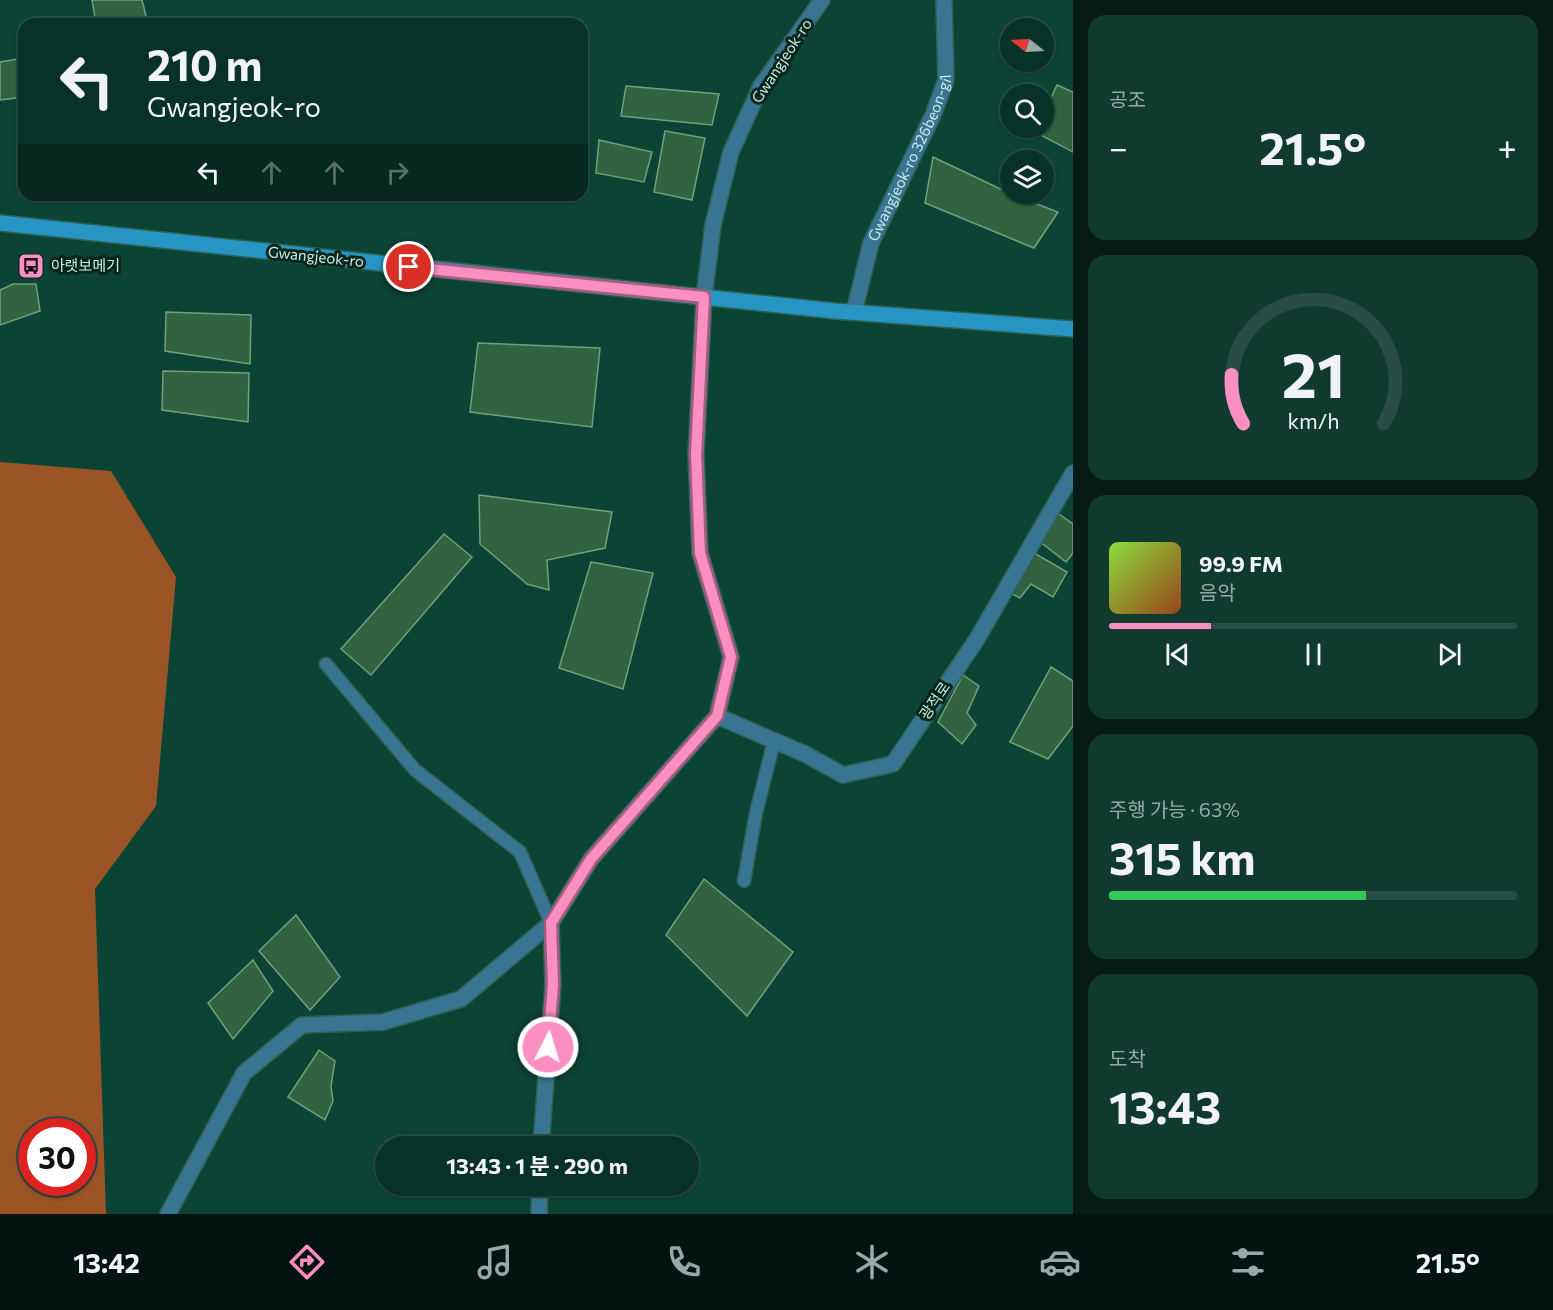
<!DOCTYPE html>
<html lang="ko">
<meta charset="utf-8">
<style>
body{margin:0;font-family:Commissioner,"Noto Sans KR",sans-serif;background:#113a2f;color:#f1f3f6;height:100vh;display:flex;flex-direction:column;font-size:22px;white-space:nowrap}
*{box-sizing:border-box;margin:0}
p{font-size:20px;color:#98aaa7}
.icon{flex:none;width:33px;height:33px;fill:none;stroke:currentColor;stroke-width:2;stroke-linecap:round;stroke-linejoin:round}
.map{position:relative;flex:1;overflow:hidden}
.side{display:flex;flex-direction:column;gap:15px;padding:15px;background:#041c15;width:480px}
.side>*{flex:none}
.top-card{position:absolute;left:18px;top:18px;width:570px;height:183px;border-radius:18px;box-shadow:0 2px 4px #0004,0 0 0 2px #294d44;background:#083227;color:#f1f3f6;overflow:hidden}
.needle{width:39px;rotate:288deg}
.controls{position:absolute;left:1000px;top:18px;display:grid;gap:12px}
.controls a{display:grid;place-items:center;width:54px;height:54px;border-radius:50%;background:#083227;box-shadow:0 2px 4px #0004,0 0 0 2px #294d44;font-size:30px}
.speed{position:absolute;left:18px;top:1118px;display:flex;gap:12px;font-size:30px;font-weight:700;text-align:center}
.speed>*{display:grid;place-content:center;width:78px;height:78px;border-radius:50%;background:#083227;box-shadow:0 2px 4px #0004,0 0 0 2px #294d44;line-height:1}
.speed .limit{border:9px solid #d22;background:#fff;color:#111}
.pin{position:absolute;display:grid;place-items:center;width:51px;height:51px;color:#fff;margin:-26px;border:3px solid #fff;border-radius:50%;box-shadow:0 2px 6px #0007}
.me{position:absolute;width:66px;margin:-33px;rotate:5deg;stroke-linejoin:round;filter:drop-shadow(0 0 4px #0008)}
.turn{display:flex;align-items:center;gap:21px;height:126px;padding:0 30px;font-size:27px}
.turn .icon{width:78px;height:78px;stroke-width:2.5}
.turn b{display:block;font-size:42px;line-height:51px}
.lanes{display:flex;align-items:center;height:57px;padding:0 30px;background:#0003;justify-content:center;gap:30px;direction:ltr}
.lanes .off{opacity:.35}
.big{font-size:45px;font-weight:700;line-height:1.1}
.side .widget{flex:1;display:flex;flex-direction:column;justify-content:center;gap:9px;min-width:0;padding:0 21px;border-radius:18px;background:#113a2f}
.side .dial{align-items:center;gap:0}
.dial svg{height:156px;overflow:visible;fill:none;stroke:#294d44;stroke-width:7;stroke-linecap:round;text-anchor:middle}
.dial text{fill:#f1f3f6;stroke:none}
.song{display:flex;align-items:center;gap:18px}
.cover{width:72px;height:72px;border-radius:9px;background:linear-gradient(135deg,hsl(90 70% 55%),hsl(20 70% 35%))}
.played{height:6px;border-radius:3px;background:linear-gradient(90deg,#fc8fc2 25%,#294d44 25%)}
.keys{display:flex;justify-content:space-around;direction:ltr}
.heat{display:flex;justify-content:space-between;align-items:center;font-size:33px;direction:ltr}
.charge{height:9px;border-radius:4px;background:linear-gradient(90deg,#34c759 63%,#294d44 0)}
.trip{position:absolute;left:375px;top:1136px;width:324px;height:60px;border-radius:30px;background:#083227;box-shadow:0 2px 4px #0004,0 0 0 2px #294d44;font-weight:700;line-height:60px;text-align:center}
.menu{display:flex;height:96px;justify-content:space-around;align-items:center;background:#031410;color:#98aaa7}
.menu .icon{width:42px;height:42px}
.menu .active{color:#fc8fc2}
.menu b{font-size:27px;color:#f1f3f6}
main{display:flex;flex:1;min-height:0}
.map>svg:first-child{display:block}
.forest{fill:#9b5425;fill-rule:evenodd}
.building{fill:#336240;stroke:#70a17c;stroke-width:1.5}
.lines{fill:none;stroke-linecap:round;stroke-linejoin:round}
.service-casing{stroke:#2e6153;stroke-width:15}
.minor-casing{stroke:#2e6153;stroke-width:18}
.secondary-casing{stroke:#2e6153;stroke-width:18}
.service{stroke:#387592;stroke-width:12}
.minor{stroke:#387592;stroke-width:15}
.secondary{stroke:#2695c3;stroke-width:15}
.route-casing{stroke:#a45d7e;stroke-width:15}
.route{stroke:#fc8fc2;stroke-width:10}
.labels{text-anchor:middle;stroke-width:6;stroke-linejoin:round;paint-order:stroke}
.street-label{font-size:15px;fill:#cbece0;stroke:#09261d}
.poi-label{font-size:15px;fill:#cbece0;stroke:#09261d;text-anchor:start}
</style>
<main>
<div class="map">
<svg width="1073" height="1214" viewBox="0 0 1073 1214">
<rect width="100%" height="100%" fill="#0b4334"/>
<!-- forest -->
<path class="forest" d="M0,462L111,471L176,577L156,806L95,889L106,1214H0ZM32,1131H82V1182H32Z"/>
<!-- building -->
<g class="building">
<path d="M92,0H142L148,24H96Z"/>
<path d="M24,58V97L0,100V62Z"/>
<path d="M1057,85L1073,92V152L1035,132L1038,128H1044V113Z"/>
<path d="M626,86L719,94L712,125L621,116Z"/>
<path d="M665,131L705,138L692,200L654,192Z"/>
<path d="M599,140L652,152L644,182L596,173Z"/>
<path d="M933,157L1011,194L1058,212L1034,248L925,203Z"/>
<path d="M13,284H36L40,311L0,325V290Z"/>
<path d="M166,312L251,315L250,364L165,351Z"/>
<path d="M478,343L600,348L592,427L470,412Z"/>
<path d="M163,371L249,373L248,422L162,410Z"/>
<path d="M479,495L612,512L605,548L547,560L549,590L527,584L480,544Z"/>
<path d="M1059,514L1073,524V553L1066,562L1039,541Z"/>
<path d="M444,534L472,557L371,675L341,649Z"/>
<path d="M1034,553L1067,572L1053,597L1031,584L1020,598L1008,592Z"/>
<path d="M591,562L653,573L623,689L559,668Z"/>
<path d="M1051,667L1073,681V726L1048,759L1010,742Z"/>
<path d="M963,675L979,686L967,713L976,725L962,744L938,722Z"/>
<path d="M704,879L793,952L747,1016L666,935Z"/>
<path d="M296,915L340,977L310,1010L259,951Z"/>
<path d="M253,960L273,991L233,1039L208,1003Z"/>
<path d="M319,1050L335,1061L331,1086L333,1101L325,1120L288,1097Z"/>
</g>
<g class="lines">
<!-- service casing -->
<g class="service-casing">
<g id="service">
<path d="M326,664L415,770L520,852L551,923"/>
<path d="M744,881L756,813L774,741"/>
</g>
</g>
<!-- minor casing -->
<g class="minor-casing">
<g id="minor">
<path id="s1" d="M854,312L871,243L933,115L946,80L944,0"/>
<path d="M717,716L805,754L843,775L893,764L977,639L1073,473"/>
<path d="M541,1146L553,985L551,923L591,859L717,716L731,657L700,553L696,454L704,297L713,225L731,152L761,86L822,0"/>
<path d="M168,1214L244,1073L302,1025L383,1022L461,999L551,923"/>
<path d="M539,1214L540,1185"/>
</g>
</g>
<!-- secondary casing -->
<g class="secondary-casing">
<path id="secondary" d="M0,223L835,311L1073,329"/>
</g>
<!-- service -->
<use href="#service" class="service"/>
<!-- minor -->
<use href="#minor" class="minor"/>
<!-- secondary -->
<use href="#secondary" class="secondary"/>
</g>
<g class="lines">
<!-- route casing -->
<g class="route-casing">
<path id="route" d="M409,267L704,297L696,454L700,553L731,657L717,716L591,859L551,923L553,985L548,1047"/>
</g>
<!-- route -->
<use href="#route" class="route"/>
</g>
<!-- icons -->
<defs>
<g id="bus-square" transform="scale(1.35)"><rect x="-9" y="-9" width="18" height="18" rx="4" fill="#fc8fc2" stroke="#09261d"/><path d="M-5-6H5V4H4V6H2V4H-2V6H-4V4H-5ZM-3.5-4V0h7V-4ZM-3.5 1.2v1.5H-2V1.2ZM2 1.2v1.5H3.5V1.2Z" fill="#111"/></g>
</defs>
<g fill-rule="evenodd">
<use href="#bus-square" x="31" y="266"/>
</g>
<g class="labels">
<!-- street labels -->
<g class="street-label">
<text transform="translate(782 61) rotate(-57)" y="5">Gwangjeok-ro</text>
<text dy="5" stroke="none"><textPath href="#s1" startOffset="165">Gwangjeok-ro 326beon-gil</textPath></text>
<text transform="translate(316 257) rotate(6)" y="5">Gwangjeok-ro</text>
<text transform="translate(935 701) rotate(-56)" y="5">광적로</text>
</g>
<!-- poi labels -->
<g class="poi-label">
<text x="51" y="271">아랫보메기</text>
</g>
</g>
</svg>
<div class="controls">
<a><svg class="needle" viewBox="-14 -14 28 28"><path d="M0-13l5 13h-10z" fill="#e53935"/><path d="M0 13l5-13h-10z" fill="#98aaa7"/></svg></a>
<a><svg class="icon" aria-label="search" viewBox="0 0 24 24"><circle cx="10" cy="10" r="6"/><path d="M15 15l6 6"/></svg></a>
<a><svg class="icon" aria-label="layers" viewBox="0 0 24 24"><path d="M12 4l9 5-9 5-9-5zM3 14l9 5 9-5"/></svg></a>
</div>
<div class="speed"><div class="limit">30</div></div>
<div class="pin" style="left:409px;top:267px;background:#d93025"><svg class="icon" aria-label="arrive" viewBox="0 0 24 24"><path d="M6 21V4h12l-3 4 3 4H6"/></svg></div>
<svg class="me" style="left:548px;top:1047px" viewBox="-20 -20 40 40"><circle r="17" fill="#fc8fc2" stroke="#fff" stroke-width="3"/><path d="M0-11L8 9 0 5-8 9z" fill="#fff"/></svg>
<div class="trip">13:43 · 1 분 · 290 m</div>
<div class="top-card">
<div class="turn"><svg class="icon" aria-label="left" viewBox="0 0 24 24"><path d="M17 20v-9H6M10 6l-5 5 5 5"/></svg><div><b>210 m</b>Gwangjeok-ro</div></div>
<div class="lanes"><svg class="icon" aria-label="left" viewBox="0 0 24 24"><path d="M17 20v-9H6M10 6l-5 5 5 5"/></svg><svg class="icon off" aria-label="ahead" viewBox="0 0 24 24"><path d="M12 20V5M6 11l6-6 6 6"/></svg><svg class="icon off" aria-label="ahead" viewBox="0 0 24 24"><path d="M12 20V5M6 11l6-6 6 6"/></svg><svg class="icon off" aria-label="right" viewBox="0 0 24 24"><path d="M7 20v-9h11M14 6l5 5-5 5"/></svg></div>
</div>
</div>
<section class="side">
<div class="widget"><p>공조</p>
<div class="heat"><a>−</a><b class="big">21.5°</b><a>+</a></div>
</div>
<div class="widget dial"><svg viewBox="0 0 100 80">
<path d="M14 69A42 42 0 1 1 86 69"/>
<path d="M14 69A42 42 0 0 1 8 44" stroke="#fc8fc2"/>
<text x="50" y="56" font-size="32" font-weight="700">21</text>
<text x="50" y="72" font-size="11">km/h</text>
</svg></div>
<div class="widget">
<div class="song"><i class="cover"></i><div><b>99.9 FM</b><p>음악</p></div></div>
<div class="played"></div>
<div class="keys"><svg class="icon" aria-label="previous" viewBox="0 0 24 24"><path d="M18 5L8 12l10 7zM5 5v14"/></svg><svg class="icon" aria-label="pause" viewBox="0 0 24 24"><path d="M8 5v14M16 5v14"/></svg><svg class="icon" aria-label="next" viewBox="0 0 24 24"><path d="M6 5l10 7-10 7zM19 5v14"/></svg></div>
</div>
<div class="widget"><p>주행 가능 · 63%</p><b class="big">315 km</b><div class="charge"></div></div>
<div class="widget"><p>도착</p><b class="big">13:43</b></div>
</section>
</main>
<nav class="menu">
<b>13:42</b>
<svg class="icon active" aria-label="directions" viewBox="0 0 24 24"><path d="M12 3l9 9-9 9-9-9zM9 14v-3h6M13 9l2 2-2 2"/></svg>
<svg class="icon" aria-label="music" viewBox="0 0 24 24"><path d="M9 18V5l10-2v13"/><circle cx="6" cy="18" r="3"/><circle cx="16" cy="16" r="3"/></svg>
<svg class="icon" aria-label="phone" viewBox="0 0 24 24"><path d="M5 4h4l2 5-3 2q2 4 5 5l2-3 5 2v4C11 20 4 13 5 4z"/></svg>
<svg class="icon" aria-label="climate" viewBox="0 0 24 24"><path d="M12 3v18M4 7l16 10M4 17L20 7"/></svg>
<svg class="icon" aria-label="car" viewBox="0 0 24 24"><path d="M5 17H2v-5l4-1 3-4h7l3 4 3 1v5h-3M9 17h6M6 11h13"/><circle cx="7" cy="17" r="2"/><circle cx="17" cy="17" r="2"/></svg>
<svg class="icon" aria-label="filters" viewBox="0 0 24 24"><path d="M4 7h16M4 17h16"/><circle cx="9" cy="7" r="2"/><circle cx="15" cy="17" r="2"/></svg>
<b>21.5°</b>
</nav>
